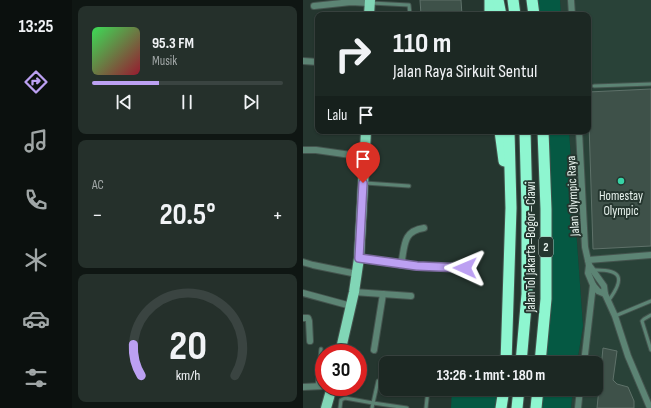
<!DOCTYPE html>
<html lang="id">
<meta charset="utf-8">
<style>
body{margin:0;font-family:"Sofia Sans Condensed",sans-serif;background:#25302b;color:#f1f3f6;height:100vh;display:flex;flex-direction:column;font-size:15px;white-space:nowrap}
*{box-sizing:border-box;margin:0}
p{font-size:13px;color:#a0a6a6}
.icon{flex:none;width:22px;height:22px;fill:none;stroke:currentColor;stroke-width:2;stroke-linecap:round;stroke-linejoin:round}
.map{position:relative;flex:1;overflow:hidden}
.panel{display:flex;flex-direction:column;gap:6px;padding:6px;background:#0f1613;width:231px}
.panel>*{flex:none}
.top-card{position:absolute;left:12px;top:12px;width:276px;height:122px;border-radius:8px;box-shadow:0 1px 3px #0004,0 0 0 1px #3a4441;background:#1c2823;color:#f1f3f6;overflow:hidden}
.speed{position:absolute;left:12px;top:344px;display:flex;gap:8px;font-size:20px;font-weight:700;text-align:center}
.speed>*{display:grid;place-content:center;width:52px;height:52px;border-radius:50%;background:#1c2823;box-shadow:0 1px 3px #0004,0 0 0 1px #3a4441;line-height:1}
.speed .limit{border:6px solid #d22;background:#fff;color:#111}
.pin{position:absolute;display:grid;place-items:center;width:34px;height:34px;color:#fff;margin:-41px -17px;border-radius:50% 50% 50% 0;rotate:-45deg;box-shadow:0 0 4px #0007}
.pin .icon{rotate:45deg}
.me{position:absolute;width:44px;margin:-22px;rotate:271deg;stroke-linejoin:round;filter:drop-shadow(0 0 3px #0008)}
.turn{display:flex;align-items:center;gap:14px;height:84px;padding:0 12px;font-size:18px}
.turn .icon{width:52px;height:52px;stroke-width:2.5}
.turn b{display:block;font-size:28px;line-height:34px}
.then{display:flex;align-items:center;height:38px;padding:0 12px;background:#0003;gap:8px;font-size:15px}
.big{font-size:30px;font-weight:700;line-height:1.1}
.panel .card{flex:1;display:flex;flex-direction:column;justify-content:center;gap:6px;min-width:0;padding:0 14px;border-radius:8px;background:#25302b}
.panel .dial{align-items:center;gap:0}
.dial svg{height:104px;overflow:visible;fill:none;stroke:#3a4441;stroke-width:7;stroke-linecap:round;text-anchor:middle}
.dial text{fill:#f1f3f6;stroke:none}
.song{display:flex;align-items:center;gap:12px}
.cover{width:48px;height:48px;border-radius:6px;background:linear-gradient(135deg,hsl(130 70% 55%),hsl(350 70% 35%))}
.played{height:4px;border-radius:2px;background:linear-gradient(90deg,#bca0f2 35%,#3a4441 35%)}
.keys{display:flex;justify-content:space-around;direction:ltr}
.heat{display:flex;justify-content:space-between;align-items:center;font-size:22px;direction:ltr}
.trip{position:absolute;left:76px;top:356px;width:224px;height:40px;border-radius:8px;background:#1c2823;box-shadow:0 1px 3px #0004,0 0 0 1px #3a4441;font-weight:700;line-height:40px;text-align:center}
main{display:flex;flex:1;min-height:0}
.menu{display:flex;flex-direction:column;width:72px;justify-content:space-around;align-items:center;background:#0b100e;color:#a0a6a6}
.menu .icon{width:28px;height:28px}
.menu .active{color:#bca0f2}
.menu b{font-size:18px;color:#f1f3f6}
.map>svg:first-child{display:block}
.built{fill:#294238}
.green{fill:#055943}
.building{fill:#3e5149;stroke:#5e7169}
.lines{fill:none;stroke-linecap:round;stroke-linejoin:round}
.lane-casing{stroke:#44544e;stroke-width:5}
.street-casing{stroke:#44544e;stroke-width:8}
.primary-casing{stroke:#44544e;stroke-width:12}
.highway-casing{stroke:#44544e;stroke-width:13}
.lane{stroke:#5c8474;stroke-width:3}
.street{stroke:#5c8474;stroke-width:6}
.primary{stroke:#81d6b6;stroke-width:10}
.highway{stroke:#8ef6d0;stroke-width:11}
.route-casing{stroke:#7a689d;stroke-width:10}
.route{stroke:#bca0f2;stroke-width:7}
.poi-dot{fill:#37d4a6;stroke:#25362f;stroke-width:1.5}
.labels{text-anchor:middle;stroke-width:4;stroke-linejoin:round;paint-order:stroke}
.shield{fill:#25362f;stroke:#aebab5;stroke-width:1}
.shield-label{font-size:12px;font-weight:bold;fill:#e8f3ee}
.poi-label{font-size:13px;fill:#e8f3ee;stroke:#25362f}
.street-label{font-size:13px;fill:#e8f3ee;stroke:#25362f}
</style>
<main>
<nav class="menu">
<b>13:25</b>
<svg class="icon active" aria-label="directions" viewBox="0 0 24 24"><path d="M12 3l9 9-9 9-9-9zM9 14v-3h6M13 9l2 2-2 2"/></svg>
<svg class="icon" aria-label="music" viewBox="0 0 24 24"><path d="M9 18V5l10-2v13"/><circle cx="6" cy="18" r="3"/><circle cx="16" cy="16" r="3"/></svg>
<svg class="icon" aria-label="phone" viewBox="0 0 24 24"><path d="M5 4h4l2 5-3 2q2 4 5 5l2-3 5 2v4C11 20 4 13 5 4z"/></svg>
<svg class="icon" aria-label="climate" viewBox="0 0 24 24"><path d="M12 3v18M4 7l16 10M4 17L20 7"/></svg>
<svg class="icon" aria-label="car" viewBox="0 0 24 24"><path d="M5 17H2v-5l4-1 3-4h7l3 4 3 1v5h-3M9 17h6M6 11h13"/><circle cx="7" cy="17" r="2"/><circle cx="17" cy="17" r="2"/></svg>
<svg class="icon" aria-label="filters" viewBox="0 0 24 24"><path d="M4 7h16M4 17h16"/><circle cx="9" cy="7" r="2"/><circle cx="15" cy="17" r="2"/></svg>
</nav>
<section class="panel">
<div class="card">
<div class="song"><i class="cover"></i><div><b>95.3 FM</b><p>Musik</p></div></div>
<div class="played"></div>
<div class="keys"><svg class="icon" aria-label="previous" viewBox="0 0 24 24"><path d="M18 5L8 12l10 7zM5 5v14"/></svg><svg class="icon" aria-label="pause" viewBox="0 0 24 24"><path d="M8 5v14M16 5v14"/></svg><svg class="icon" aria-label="next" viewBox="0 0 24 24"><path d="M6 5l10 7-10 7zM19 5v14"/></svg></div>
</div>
<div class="card"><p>AC</p>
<div class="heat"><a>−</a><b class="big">20.5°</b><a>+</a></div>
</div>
<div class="card dial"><svg viewBox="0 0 100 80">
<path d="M14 69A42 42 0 1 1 86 69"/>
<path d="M14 69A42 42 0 0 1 8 45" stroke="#bca0f2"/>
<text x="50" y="56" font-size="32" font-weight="700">20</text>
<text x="50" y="72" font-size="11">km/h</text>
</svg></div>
</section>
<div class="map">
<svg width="348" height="408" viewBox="0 0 348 408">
<rect width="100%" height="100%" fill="#25362f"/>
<!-- built -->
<path class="built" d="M257,0H348V408H268L270,389H293V363H274L280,326L266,131H285V15H258Z"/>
<!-- green -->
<g class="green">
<path d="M229,0H257L258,15H231Z"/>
<path d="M240,131H266L280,326L274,363H237Z"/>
<path d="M149,389H159L172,397H200L198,408H148Z"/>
<path d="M235,389H270L268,408H233Z"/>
</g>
<!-- building -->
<g class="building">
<path d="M117,0H158L159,15H118Z"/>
<path d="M348,89V246L290,249L285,92Z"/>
<path d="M300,348L314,351L310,380L314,384L325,387L331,401V408H294Z"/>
</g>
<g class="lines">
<!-- lane casing -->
<g class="lane-casing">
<g id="lane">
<path d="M68,3L106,5L107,15"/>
<path d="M291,86L348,84"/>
<path d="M62,183L106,186"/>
<path d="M290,270C319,269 322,278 306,300"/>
<path d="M348,315L341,319L339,321L348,350"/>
<path d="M312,316L348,301"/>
<path d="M14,387L18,349"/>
<path d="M37,408L38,400L42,398L70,403L75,381L83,380"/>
<path d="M69,408L70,403L104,408"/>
<path d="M123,408L125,389"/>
</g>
</g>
<!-- street casing -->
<g class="street-casing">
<g id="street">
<path d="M268,0L269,15"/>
<path d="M11,6L48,2L66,3"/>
<path d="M0,61L15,62"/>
<path d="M276,131L282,247L286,265L285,273L290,285L295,291L302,294"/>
<path d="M0,150H13L62,157"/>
<path d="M56,258L114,267L162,268"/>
<path d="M285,260L348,255"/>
<path d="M0,262L10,265L54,274"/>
<path d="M98,265C102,247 99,231 121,228"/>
<path d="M286,265L301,286L302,294L312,316L325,356L347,408"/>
<path d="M51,292L108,296"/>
<path d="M0,293L48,306"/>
<path d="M0,318H5L6,321L7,341"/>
<path d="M71,350L80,294"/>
<path d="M281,363L290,285"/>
<path d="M0,387L21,386"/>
<path d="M275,408L277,389"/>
</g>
</g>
<!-- primary casing -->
<g class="primary-casing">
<g id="primary">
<path d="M66,15L67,0"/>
<path d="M37,353L51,292L56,258L63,131"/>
<path d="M23,408L29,387"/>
</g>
</g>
<!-- highway casing -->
<g class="highway-casing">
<g id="highway">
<path d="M187,0V15"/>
<path d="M195,0L198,15"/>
<path d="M210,0L212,15"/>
<path d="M229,0L231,15"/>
<path d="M197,131L201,161"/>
<path d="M203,363L208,208L206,131"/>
<path d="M218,363L224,294V210L222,131"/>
<path d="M237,363L243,299V209L240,131"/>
<path d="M198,408L201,389"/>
<path d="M214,408L216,389"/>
<path d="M233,408L235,389"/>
</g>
</g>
<!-- lane -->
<use href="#lane" class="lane"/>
<!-- street -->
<use href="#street" class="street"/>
<!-- primary -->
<use href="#primary" class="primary"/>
<!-- highway -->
<use href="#highway" class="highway"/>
</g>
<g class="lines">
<!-- route casing -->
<g class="route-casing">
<path id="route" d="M60,183L56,258L114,266L162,268"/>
</g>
<!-- route -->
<use href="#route" class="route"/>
</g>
<!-- markers -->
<circle class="poi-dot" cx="318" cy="181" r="4"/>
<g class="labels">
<!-- shield labels -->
<rect class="shield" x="236" y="237" width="14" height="20" rx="3"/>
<g class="shield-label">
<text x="243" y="251">2</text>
</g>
<!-- poi labels -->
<g class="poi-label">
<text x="318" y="200">Homestay<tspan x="318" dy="15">Olympic</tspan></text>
</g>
<!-- street labels -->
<g class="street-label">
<text transform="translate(269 196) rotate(-93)" y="5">Jalan Olympic Raya</text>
<text transform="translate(227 247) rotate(-90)" y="5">Jalan Tol Jakarta–Bogor–Ciawi</text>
</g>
</g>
</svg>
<div class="speed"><div class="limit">30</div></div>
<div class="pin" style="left:60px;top:183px;background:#d93025"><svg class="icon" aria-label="arrive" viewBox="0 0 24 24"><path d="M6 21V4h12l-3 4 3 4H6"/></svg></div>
<svg class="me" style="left:162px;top:268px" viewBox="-20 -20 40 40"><path d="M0-17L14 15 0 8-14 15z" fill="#bca0f2" stroke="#fff" stroke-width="4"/></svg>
<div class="trip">13:26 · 1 mnt · 180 m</div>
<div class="top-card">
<div class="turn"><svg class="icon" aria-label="right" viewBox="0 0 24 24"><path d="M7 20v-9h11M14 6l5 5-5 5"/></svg><div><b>110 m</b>Jalan Raya Sirkuit Sentul</div></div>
<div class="then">Lalu<svg class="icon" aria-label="arrive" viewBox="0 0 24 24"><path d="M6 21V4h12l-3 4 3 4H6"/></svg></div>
</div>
</div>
</main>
